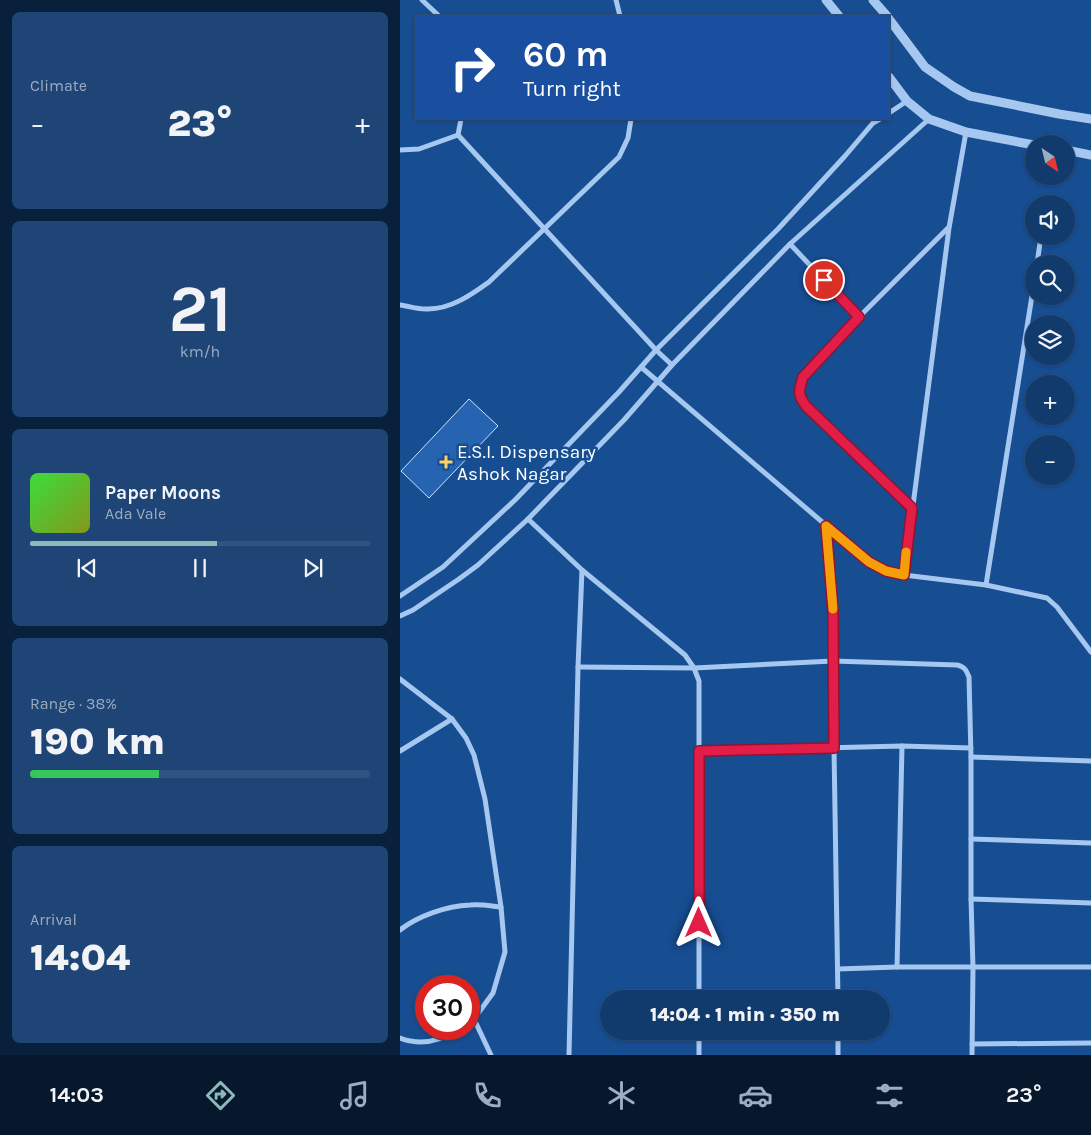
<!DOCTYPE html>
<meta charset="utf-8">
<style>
body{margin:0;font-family:Karla,sans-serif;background:#1e4575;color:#f1f3f6;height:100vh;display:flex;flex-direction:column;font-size:19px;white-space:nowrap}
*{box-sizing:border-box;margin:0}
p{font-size:16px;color:#9cadc2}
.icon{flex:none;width:28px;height:28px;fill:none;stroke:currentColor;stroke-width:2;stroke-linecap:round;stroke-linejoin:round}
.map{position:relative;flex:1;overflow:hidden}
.sheet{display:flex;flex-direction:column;gap:12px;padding:12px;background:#09203c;width:400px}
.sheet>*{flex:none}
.guide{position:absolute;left:15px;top:15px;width:475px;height:105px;border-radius:0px;box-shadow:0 1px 4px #0004,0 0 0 1px #305480;background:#1a4fa0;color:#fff;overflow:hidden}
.needle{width:32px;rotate:145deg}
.buttons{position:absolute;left:625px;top:135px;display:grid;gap:10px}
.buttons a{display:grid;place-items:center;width:50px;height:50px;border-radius:50%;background:#113a6d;box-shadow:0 1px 4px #0004,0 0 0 1px #305480;font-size:25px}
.speed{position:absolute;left:15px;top:975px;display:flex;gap:10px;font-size:25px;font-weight:700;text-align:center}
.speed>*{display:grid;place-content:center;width:65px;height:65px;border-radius:50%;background:#113a6d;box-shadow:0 1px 4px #0004,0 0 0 1px #305480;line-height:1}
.speed .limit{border:8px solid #d22;background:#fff;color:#111}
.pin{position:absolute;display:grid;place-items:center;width:42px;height:42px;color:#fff;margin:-21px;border:2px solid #fff;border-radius:50%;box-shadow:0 1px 5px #0007}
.me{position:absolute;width:55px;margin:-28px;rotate:0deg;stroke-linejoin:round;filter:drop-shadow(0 0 4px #0008)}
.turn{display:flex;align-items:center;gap:18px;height:105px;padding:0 25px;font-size:22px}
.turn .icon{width:65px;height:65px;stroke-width:2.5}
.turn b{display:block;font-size:35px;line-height:42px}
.big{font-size:38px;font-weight:800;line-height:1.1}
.sheet .card{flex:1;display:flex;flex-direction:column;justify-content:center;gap:8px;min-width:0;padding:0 18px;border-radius:8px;background:#1e4575}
.sheet .dial{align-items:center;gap:0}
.dial b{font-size:65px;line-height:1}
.song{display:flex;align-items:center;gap:15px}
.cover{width:60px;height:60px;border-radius:8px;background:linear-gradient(135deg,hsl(120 70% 55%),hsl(70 70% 35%))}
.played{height:5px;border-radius:2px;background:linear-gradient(90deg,#8bbbb9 55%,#305480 55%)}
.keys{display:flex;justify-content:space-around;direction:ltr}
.heat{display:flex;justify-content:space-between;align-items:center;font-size:28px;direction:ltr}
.charge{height:8px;border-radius:4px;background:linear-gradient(90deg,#34c759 38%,#305480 0)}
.trip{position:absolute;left:200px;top:990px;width:290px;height:50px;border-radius:25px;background:#113a6d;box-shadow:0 1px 4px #0004,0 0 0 1px #305480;font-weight:800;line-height:50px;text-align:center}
.tabs{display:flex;height:80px;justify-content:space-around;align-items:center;background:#07172c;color:#9cadc2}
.tabs .icon{width:35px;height:35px}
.tabs .active{color:#8bbbb9}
.tabs b{font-size:22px;color:#f1f3f6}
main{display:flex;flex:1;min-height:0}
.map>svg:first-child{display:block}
.building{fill:#2663b0;stroke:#cce2fb}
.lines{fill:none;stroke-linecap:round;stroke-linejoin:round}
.minor{stroke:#a5c7f0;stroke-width:5}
.tertiary{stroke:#a5c7f0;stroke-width:9}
.route-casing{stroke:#92132f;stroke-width:12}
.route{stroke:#e11d48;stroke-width:9}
.slow{stroke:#f59e0b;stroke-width:9}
.poi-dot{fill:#ffd264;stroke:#174d91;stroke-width:2}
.labels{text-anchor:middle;stroke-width:5;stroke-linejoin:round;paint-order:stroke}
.poi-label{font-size:19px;fill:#fff;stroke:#174d91;text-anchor:start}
</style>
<main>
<section class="sheet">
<div class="card"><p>Climate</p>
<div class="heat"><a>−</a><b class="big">23°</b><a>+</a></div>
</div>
<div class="card dial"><b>21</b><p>km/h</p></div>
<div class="card">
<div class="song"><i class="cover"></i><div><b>Paper Moons</b><p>Ada Vale</p></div></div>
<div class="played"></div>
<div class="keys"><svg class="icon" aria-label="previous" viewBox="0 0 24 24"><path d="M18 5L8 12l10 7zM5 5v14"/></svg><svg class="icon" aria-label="pause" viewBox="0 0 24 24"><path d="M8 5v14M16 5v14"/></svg><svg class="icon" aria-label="next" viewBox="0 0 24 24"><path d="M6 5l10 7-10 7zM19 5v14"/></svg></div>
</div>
<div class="card"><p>Range · 38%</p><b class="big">190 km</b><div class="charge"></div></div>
<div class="card"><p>Arrival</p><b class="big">14:04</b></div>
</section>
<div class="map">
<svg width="691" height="1055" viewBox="0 0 691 1055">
<rect width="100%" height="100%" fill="#174d91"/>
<!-- building -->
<path class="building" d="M69,399L98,426L29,498L1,471Z"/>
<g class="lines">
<!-- minor -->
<g class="minor">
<path d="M22,0L39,16"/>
<path d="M216,0L220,16"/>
<path d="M489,113L507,101"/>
<path d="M58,135L256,350L272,365"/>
<path d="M58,135L61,119"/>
<path d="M0,150L19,149L58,135"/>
<path d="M390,244L459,317"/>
<path d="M637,264L641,236"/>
<path d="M0,305C9,306 19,310 28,309C51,309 71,295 89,282L219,157L228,138L231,119"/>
<path d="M241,367L469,562L486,571L504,575L586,585L647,598L657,607L691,652"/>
<path d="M511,508L406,406C397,394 399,390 403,377L459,317L548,228"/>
<path d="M128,519L182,570L285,655L294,668L299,681V999"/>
<path d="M426,525L433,612L434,748L438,999"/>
<path d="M504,575L549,228L566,132"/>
<path d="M586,585L634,283"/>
<path d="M0,596L43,567L115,500L219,392L256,350L378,229L445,156L473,123L480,119"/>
<path d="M0,616L13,610L59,579L78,565L128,519L224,420L272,365L390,244L529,119"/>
<path d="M178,667L294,668L433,661L557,665C565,667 566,670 569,677L571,757V899L573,968L572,1055"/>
<path d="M0,679L52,719L66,738L74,755L85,799L101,907L105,952L93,993L74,1019L69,1023"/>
<path d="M0,751L52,719"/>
<path d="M299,751L502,746L571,748"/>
<path d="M571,757L691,761"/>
<path d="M571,839L691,843"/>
<path d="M571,899L691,903"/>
<path d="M0,930C18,916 46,906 70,905C80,904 91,906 101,907"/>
<path d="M497,967L502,746"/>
<path d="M438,969L497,967H691"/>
<path d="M74,1019L91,1055"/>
<path d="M0,1038C21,1046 41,1041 59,1029"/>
<path d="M572,1044L691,1043"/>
<path d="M169,1055L178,667L182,570"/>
<path d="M299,1055V1031"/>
<path d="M438,1055V1031"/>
</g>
<!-- tertiary -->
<g class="tertiary">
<path d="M426,0L439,16"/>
<path d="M473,0L487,16"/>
<path d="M489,19L525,67L554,87L570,96L659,114L691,119"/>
<path d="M489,77L507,101L529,119L566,132L634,145"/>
<path d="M666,150L691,155"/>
</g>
</g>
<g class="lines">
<!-- route casing -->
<g class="route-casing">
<path id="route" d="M299,923V751L434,748L433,612L426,526L469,562L486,571L504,575L512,508L406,406C397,394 399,390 403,377L459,317L424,280"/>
</g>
<!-- route -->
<use href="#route" class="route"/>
<!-- slow -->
<path class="slow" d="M433,609L426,526L469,562L486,571L504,575L506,552"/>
</g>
<!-- markers -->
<path class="poi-dot" d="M43.5 454.5h5v5h5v5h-5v5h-5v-5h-5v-5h5z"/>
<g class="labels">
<!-- poi labels -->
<g class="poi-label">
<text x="57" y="458">E.S.I. Dispensary<tspan x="57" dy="22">Ashok Nagar</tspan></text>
</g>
</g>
</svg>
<div class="buttons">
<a><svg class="needle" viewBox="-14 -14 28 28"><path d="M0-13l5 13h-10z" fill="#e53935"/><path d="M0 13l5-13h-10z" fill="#9cadc2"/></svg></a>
<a><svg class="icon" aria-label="sound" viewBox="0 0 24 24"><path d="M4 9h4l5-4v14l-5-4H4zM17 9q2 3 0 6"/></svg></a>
<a><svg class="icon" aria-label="search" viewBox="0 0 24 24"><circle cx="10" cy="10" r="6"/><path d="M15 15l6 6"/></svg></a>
<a><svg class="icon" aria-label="layers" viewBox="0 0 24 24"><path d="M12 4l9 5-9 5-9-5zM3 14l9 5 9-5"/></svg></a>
<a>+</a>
<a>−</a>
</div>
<div class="speed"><div class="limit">30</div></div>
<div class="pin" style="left:424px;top:280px;background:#d93025"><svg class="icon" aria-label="arrive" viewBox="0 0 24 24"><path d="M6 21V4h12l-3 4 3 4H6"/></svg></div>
<svg class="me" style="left:299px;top:923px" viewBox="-20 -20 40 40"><path d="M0-17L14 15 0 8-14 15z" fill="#e11d48" stroke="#fff" stroke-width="4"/></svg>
<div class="trip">14:04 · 1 min · 350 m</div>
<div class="guide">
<div class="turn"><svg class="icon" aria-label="right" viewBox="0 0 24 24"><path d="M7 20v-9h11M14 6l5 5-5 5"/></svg><div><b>60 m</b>Turn right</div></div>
</div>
</div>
</main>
<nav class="tabs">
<b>14:03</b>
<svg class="icon active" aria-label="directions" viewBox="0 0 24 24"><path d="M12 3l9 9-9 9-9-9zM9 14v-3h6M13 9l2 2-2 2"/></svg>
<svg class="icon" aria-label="music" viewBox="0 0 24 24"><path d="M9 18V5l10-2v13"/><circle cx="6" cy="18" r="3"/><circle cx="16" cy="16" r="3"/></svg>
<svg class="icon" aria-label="phone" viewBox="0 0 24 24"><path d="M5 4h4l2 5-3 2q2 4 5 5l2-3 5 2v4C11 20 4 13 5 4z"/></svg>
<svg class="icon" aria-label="climate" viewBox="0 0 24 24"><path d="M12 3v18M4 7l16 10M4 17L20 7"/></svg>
<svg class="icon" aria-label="car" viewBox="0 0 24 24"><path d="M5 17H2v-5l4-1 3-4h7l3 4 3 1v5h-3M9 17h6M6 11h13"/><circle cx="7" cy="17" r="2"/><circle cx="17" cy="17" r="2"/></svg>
<svg class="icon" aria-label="filters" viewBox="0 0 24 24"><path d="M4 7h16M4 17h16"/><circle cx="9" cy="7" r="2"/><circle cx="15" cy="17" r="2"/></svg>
<b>23°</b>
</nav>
